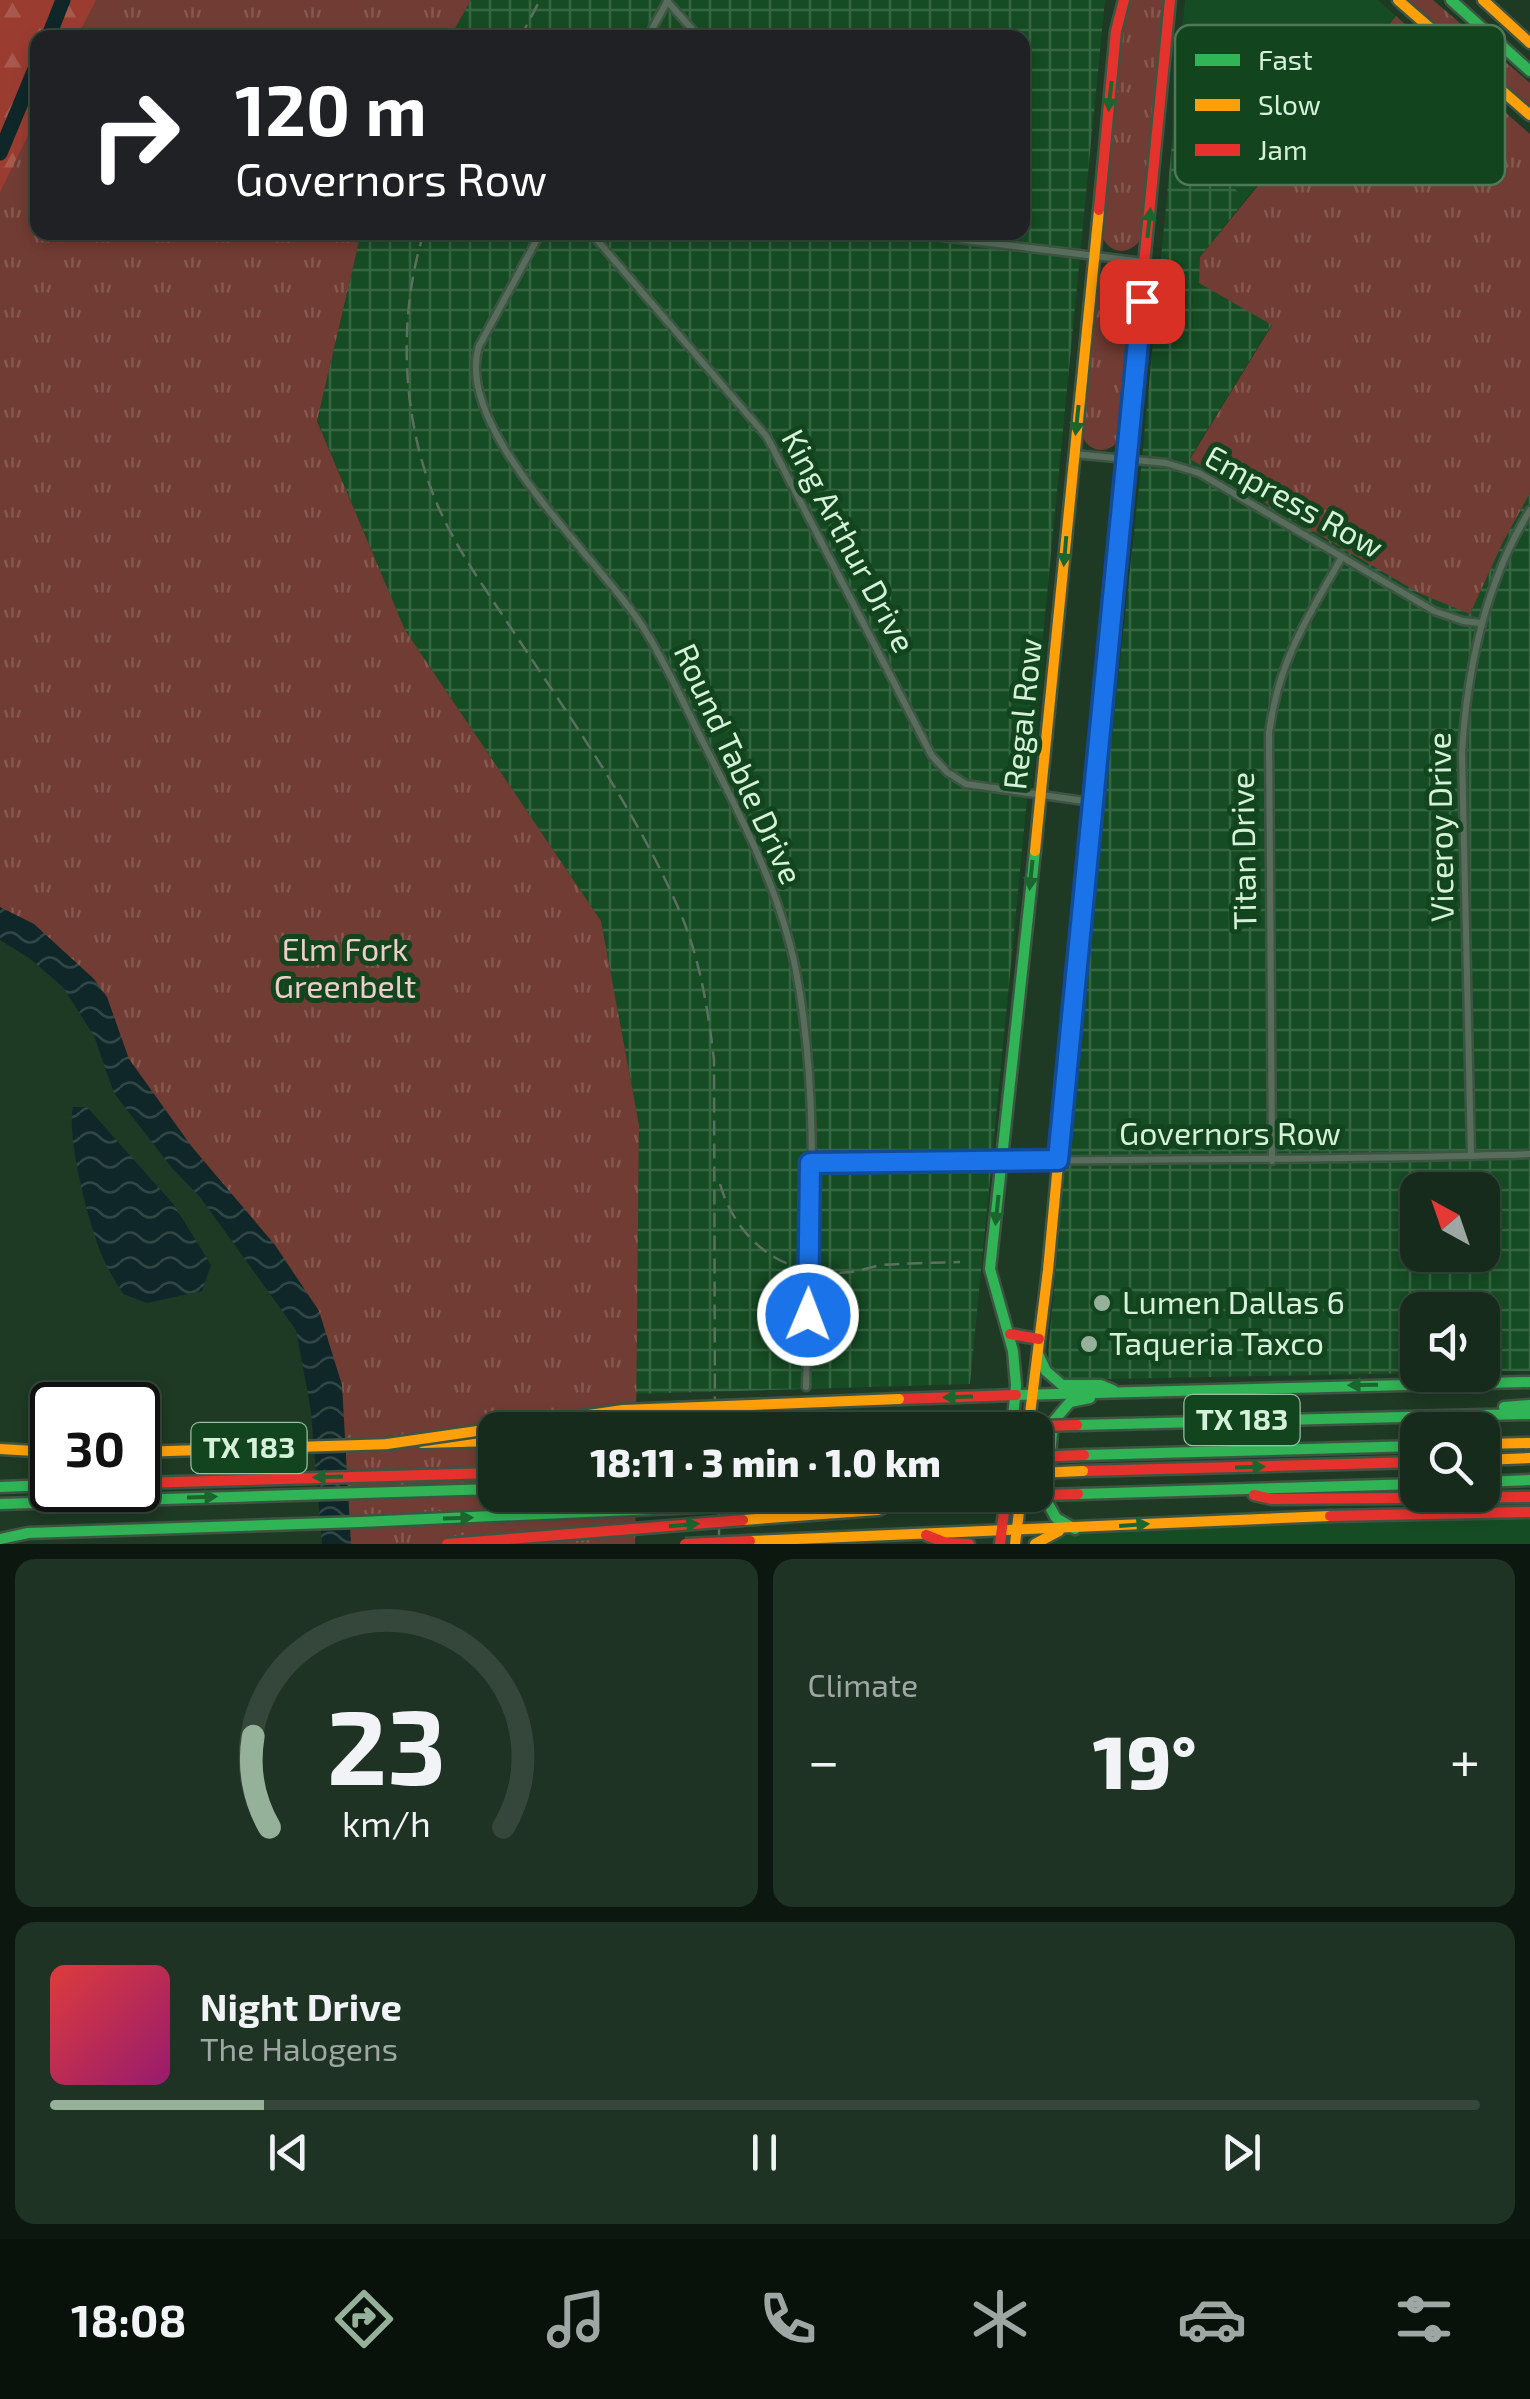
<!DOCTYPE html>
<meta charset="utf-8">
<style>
body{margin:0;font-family:"Exo 2",sans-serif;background:#1f3324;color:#f1f3f6;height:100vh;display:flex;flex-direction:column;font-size:38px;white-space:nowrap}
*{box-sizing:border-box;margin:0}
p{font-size:32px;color:#9ea7a3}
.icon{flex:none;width:55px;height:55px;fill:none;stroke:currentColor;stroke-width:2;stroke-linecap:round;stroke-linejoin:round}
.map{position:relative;height:1544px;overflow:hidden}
.side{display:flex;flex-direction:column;gap:15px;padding:15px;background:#0c180f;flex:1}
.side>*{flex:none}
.guide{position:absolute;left:30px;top:30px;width:1000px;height:210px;border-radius:20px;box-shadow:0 5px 15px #0003,0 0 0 2px #35473a;background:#202124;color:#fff;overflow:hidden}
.needle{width:65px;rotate:320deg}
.controls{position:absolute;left:1400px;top:1172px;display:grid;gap:20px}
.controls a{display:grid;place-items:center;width:100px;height:100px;border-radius:20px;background:#162b1b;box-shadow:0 5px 15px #0003,0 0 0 2px #35473a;font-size:50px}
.speed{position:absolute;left:30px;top:1382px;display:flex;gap:20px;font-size:50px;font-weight:700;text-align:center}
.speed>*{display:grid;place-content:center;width:130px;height:130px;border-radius:50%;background:#162b1b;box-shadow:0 5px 15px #0003,0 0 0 2px #35473a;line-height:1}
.speed .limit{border:5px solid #111;border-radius:15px;background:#fff;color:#111}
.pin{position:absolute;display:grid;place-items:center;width:85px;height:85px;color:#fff;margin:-42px;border-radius:20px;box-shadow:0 5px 15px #0006}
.me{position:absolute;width:110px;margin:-55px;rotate:1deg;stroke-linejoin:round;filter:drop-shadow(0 0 8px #0008)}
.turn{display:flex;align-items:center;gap:35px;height:210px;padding:0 40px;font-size:45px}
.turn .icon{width:130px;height:130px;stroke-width:2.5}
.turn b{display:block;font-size:70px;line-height:85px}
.big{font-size:75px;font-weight:800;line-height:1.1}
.side .tile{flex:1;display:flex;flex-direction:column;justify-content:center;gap:15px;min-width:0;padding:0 35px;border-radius:20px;background:#1f3324}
.side .dial{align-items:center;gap:0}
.dial svg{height:260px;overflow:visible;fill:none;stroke:#35473a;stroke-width:7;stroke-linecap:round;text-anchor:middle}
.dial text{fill:#f1f3f6;stroke:none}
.song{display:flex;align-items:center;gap:30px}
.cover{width:120px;height:120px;border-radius:15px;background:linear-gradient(135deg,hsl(0 70% 55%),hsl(320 70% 35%))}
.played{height:10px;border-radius:5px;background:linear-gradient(90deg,#96b19a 15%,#35473a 15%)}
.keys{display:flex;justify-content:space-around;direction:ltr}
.heat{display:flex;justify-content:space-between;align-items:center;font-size:55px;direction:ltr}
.side .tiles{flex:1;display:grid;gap:15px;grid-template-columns:1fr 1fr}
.tile:last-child{grid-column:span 2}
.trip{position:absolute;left:478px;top:1412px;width:575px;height:100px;border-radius:20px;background:#162b1b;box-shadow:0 5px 15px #0003,0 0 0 2px #35473a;font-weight:800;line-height:100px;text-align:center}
.dock{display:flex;height:160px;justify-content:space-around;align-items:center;background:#09110b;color:#9ea7a3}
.dock .icon{width:70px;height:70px}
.dock .selected{color:#96b19a}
.dock b{font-size:45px;color:#f1f3f6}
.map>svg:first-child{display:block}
.built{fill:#154c23}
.industrial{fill:url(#industrial-grid);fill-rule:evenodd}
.grass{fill:url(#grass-tufts)}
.forest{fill:url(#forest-firs)}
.water{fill:url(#water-waves)}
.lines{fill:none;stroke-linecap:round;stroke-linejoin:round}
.river{stroke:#0f2728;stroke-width:15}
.street-casing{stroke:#3e5443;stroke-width:11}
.fast-casing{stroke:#3e5443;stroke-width:15}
.slow-casing{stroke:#3e5443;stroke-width:15}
.jam-casing{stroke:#3e5443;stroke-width:15}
.street{stroke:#596d5c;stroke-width:6}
.fast{stroke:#30b455;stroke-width:10}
.slow{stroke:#ff9f0a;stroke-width:10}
.jam{stroke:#e5322d;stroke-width:10}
.rail{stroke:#5c7060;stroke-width:2.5;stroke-dasharray:15 8;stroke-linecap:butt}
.fast-bridge-casing{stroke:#3e5443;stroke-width:15;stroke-linecap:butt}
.slow-bridge-casing{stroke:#3e5443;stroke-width:15;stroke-linecap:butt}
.jam-bridge-casing{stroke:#3e5443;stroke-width:15;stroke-linecap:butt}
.fast-bridge{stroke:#30b455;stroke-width:10}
.slow-bridge{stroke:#ff9f0a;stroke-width:10}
.jam-bridge{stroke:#e5322d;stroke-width:10}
.oneway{fill:#1b662e}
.route-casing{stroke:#114b97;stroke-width:25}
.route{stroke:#1a73e8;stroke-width:18}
.poi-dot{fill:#96b19a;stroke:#12451e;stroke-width:4}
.labels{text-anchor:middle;stroke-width:10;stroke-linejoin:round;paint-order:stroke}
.shield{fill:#12451e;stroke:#9bbda1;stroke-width:2.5}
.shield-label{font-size:30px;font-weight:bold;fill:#d6f1d9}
.street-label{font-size:32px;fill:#d6f1d9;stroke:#12451e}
.park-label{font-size:32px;fill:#edcec9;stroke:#12451e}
.poi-label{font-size:32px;fill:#d6f1d9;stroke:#12451e;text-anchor:start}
.key{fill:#12451e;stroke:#4d7956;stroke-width:2.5}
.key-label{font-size:28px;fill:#d6f1d9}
</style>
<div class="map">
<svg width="1530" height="1544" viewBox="0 0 1530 1544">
<defs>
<pattern id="industrial-grid" width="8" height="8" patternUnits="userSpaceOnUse" patternTransform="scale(2.5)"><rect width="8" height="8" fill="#154c23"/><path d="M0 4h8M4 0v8" fill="none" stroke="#366642"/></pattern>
<pattern id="grass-tufts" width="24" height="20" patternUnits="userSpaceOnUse" patternTransform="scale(2.5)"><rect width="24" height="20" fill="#713c33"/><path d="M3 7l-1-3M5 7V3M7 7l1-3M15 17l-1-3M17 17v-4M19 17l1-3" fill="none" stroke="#845950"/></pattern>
<pattern id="forest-firs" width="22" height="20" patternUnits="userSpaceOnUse" patternTransform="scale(2.5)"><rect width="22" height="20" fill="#9b3c31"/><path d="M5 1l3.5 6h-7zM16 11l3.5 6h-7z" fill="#a8594e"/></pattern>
<pattern id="water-waves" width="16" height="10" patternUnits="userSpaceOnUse" patternTransform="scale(2.5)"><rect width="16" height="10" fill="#0f2728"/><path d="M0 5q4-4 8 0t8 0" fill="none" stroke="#314747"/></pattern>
</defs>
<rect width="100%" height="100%" fill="#1e3924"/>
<!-- built -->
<g class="built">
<path d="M1185,0H1378L1396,16L1246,199L1173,132Z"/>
<path d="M1530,1516V1544H1033L1034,1532Z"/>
</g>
<!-- industrial -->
<g class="industrial">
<path d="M471,0H1105L970,1384L636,1394L639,1125L601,921L405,630L317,420L361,233L1022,232V38L450,37Z"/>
<path d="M1173,132L1246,199L1200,257L1272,324L1190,458L1470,614L1503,542L1530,493V1371H1483L1482,1310H1418L1417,1373L1061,1380L1047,1365L1066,1156L1141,468ZM1418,1190H1482V1255H1418Z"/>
</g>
<!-- grass -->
<g class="grass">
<path d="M63,0H471L450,37L48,38Z"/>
<path d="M1130,0H1165L1141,239C1129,256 1110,255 1101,235L1119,52Z"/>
<path d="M1408,0H1433L1530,83V107Z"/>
<path d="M1396,16L1530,134V493L1503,542L1470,614L1419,593L1190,459L1272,325L1199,283L1200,257Z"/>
<path d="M37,62L38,232L361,233L317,421L405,630L601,921L639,1125L636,1430H495V1495H636L635,1544H341L292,1287L133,1081L92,996L0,923V153Z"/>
<path d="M1118,266L1130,272L1137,283L1121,438C1109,455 1089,454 1081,434L1096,279L1105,269Z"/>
</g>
<!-- forest -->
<path class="forest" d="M0,0H96L77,37L38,38L37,117L0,192Z"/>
<!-- water -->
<g class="water">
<path d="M0,907L34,924L94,979L107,997L129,1059L192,1147L275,1245L319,1311L342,1385L351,1544H322L311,1411L296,1330L200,1197L172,1168L114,1093L94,1036L63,987L29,958L0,940Z"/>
<path d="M73,1107H87L174,1205L211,1265L202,1291L147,1303L123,1294C117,1283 109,1272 104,1260C90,1230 66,1137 73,1107Z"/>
</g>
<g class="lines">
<!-- river -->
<g class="river">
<path d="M48,38L63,0"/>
<path d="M0,153L38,62"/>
</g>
<!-- street casing -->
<g class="street-casing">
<g id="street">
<path d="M667,1L700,38"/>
<path d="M647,38L668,0"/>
<path d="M541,232L479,346C452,431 604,562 646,632C667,666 684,704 702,740C739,813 780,889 796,971C822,1106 809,1249 806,1387"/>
<path d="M590,232L767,437L932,756L947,772L966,784L1091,802"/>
<path d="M901,232L1144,262"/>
<path d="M1074,454L1166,463L1199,473L1434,611L1463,621L1481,623"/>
<path d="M1471,1156L1462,753C1467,668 1485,583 1530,510"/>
<path d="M1272,1161L1269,733C1278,662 1307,618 1342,557"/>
<path d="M810,1163C1050,1158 1290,1162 1530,1154"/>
</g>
</g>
<!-- fast casing -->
<g class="fast-casing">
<g id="fast">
<path d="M1451,0L1530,71"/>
<path d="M1038,1354L1046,1371L1062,1385H1101L1113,1390"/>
<path d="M1016,1395L1530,1382"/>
<path d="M1504,1407L1530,1405"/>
<path d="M1077,1425L1530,1414"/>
<path d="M1012,1430L1016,1385L1013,1351L990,1269L1035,851"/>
<path d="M1084,1455L1418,1446"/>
<path d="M1482,1482L1530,1480"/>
<path d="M0,1487L52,1485"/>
<path d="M1078,1494L1418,1484"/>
<path d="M0,1504L495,1489"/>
<path d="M744,1505L1002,1496"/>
<path d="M1075,1529L1056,1518L1046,1500L1053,1422L1070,1402L1090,1398"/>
<path d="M0,1539L28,1533L360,1522"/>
</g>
</g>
<!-- slow casing -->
<g class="slow-casing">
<g id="slow">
<path d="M1398,0L1530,115"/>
<path d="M1483,0L1530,43"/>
<path d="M1035,851L1099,210"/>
<path d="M1028,1430L1048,1270L1113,579"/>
<path d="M422,1443L495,1441"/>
<path d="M1482,1444L1530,1443"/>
<path d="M0,1449L52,1452"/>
<path d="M138,1452L393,1444"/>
<path d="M1482,1460L1530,1458"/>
<path d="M743,1520L878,1510L892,1504"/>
<path d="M750,1541L1330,1516"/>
<path d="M1015,1544L1021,1495"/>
<path d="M1035,1544L1059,1531"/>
</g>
</g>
<!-- jam casing -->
<g class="jam-casing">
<g id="jam">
<path d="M1099,210L1116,31L1124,0"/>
<path d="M1113,579L1170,0"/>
<path d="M1010,1334L1039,1339"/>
<path d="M899,1399L1016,1395"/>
<path d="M902,1430L942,1429"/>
<path d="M1083,1471L1418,1462"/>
<path d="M138,1483L495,1473"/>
<path d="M1254,1495L1272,1499L1530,1497"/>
<path d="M1330,1516L1530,1512"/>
<path d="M926,1535L946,1543L969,1544"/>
<path d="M1000,1544L1006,1495"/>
</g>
</g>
<!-- street -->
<use href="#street" class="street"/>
<!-- fast -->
<use href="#fast" class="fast"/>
<!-- slow -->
<use href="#slow" class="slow"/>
<!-- jam -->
<use href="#jam" class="jam"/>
<!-- rail -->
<g class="rail">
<path d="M520,38L540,0"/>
<path d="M424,232C396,321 402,430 442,515C461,556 489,594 513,631C573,722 637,812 680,912C700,959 708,1009 714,1060L715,1430"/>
<path d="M720,1184C737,1243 788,1280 850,1272C861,1271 870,1267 881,1265C907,1263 934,1263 960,1262"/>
<path d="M719,1544V1495"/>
</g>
<!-- fast-bridge casing -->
<g class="fast-bridge-casing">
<path id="fast-bridge" d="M360,1522L744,1505"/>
</g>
<!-- slow-bridge casing -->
<g class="slow-bridge-casing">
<g id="slow-bridge">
<path d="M387,1444L623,1410L899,1399"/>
<path d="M1035,1473L1083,1471"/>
</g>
</g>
<!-- jam-bridge casing -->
<g class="jam-bridge-casing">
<g id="jam-bridge">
<path d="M942,1429L1077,1425"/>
<path d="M1035,1457L1084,1455"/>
<path d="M1002,1496L1078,1494"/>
<path d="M447,1544L743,1520"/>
<path d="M685,1544L750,1541"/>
</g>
</g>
<!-- fast-bridge -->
<use href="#fast-bridge" class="fast-bridge"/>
<!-- slow-bridge -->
<use href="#slow-bridge" class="slow-bridge"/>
<!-- jam-bridge -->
<use href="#jam-bridge" class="jam-bridge"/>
</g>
<!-- one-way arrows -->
<defs><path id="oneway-solid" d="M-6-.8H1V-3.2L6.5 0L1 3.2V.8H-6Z" transform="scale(2.5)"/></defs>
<g class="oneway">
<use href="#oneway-solid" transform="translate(1110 96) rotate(96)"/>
<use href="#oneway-solid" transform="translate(1149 223) rotate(-84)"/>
<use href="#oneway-solid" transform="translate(1077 420) rotate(96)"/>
<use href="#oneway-solid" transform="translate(1065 551) rotate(95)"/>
<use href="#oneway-solid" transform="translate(1031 875) rotate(96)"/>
<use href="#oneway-solid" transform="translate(997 1210) rotate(96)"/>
<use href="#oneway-solid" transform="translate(1363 1385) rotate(179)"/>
<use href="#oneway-solid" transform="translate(958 1397) rotate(178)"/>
<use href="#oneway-solid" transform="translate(1250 1467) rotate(-2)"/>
<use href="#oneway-solid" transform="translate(328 1477) rotate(178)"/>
<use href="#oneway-solid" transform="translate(202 1497) rotate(-2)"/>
<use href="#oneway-solid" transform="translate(458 1518) rotate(-2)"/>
<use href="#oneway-solid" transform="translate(684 1525) rotate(-5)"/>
<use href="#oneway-solid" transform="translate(1134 1525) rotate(-4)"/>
</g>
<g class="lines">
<!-- route casing -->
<g class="route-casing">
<path id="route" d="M808,1315L810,1163L1058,1160L1142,301"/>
</g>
<!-- route -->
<use href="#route" class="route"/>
</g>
<!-- markers -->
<g class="poi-dot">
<circle cx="1102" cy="1303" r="10"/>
<circle cx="1089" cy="1344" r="10"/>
</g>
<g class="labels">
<!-- shield labels -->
<g class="shield">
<rect x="1184.5" y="1395" width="115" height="50" rx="8"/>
<rect x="191.5" y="1423" width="115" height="50" rx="8"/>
</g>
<g class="shield-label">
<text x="1242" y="1430">TX 183</text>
<text x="249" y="1458">TX 183</text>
</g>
<!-- street labels -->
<g class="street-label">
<text transform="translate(1294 502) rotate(29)" y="11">Empress Row</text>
<text transform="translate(848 541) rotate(62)" y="11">King Arthur Drive</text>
<text transform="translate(1023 714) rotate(-84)" y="11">Regal Row</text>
<text transform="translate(738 764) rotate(65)" y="11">Round Table Drive</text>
<text transform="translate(1441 827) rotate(-91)" y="11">Viceroy Drive</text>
<text transform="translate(1244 851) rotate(-91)" y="11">Titan Drive</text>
<text x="1230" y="1145">Governors Row</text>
</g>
<!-- park labels -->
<g class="park-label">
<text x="345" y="961">Elm Fork<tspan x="345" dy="37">Greenbelt</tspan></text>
</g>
<!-- poi labels -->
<g class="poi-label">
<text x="1122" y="1314">Lumen Dallas 6</text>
<text x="1109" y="1355">Taqueria Taxco</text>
</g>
</g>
<!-- legend -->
<rect x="1175" y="25" width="330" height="160" rx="15" class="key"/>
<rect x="1195" y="54" width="45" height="12" fill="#30b455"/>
<rect x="1195" y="99" width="45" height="12" fill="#ff9f0a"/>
<rect x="1195" y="144" width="45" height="12" fill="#e5322d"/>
<g class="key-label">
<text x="1258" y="70">Fast</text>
<text x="1258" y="115">Slow</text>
<text x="1258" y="160">Jam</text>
</g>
</svg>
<div class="controls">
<a><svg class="needle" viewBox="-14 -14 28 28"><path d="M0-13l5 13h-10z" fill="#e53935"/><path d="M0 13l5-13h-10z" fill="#9ea7a3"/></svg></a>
<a><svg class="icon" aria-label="sound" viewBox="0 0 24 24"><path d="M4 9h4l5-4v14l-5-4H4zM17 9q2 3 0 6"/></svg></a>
<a><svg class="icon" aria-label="search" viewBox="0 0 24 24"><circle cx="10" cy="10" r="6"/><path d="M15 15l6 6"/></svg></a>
</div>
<div class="speed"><div class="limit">30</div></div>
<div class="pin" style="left:1142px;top:301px;background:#d93025"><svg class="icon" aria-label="arrive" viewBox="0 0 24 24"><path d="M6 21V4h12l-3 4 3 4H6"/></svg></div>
<svg class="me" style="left:808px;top:1315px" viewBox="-20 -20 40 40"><circle r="17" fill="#1a73e8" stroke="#fff" stroke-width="3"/><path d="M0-11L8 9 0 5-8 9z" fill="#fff"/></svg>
<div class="trip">18:11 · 3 min · 1.0 km</div>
<div class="guide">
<div class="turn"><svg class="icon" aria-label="right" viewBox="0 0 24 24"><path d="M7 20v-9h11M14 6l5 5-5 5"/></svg><div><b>120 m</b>Governors Row</div></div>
</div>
</div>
<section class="side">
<div class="tiles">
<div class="tile dial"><svg viewBox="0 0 100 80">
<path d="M14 69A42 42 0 1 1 86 69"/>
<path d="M14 69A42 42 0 0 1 9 41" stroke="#96b19a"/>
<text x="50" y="56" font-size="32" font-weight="700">23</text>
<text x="50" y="72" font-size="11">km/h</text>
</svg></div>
<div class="tile"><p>Climate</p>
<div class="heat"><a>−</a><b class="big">19°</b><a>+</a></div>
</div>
<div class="tile">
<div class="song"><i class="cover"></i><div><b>Night Drive</b><p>The Halogens</p></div></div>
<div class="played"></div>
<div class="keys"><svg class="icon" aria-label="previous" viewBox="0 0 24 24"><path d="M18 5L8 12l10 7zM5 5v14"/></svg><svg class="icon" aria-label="pause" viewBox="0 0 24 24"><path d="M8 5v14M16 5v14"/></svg><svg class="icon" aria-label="next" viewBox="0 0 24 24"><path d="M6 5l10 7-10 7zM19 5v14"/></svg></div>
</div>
</div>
</section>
<nav class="dock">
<b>18:08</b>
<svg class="icon selected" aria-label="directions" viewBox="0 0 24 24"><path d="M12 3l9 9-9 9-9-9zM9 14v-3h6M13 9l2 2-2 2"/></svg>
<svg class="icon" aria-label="music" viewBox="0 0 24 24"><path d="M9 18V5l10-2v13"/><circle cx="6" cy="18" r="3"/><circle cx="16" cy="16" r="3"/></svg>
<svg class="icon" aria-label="phone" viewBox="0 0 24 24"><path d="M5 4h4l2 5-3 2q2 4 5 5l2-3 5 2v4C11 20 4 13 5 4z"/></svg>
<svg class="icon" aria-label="climate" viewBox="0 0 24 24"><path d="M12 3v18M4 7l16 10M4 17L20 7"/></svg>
<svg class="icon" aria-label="car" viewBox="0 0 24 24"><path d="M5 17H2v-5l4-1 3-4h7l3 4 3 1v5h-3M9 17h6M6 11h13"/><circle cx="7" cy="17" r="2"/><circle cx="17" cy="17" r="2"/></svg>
<svg class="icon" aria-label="filters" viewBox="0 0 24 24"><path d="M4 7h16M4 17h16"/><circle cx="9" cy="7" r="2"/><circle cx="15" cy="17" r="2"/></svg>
</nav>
